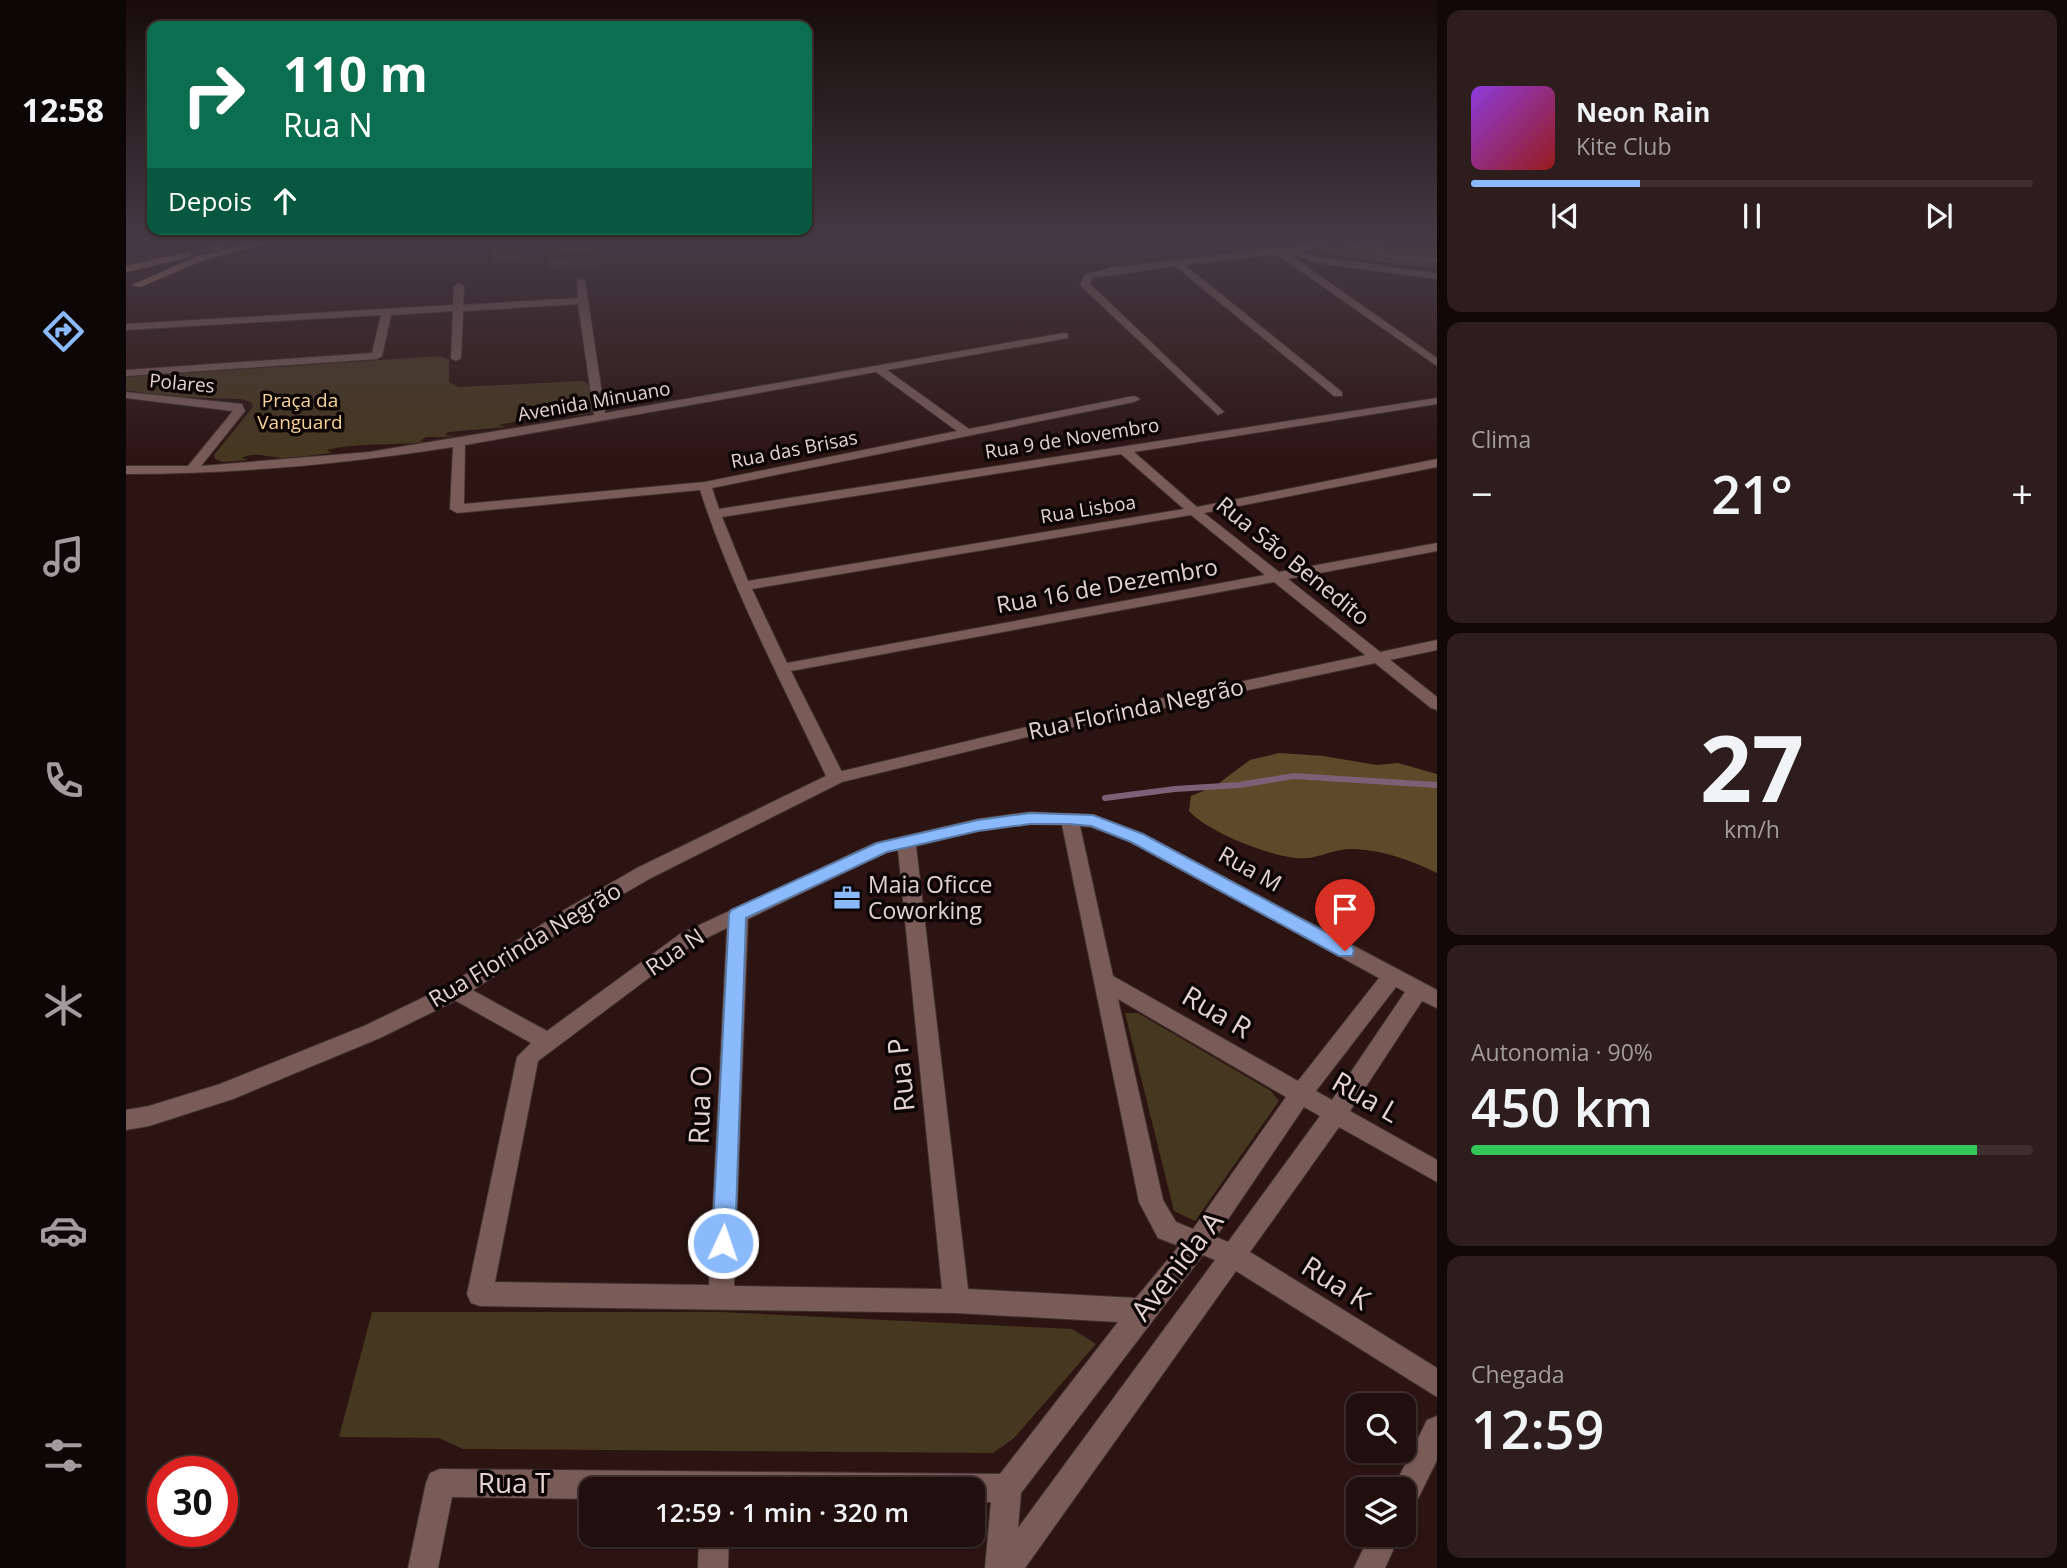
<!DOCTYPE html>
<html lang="pt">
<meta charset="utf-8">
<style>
body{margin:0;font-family:"Open Sans",sans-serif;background:#2d1d1c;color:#f1f3f6;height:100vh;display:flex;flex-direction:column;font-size:26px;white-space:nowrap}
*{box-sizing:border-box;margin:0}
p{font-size:23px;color:#a29c9e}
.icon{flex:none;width:38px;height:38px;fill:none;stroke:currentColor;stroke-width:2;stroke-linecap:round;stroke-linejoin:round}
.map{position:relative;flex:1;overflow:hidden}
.side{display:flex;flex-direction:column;gap:10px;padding:10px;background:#120808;width:630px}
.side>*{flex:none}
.top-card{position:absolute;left:21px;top:21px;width:665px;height:214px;border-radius:14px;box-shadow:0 2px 5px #0004,0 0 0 2px #3e2f2e;background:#0b6e4f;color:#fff;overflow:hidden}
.fabs{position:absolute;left:1220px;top:1393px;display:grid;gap:14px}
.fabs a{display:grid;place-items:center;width:70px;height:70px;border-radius:14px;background:#210f0e;box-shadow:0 2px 5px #0004,0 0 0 2px #3e2f2e;font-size:35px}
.speed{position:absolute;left:21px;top:1456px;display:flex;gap:14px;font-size:35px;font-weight:700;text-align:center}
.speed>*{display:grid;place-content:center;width:91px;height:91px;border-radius:50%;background:#210f0e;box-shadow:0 2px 5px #0004,0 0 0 2px #3e2f2e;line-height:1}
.speed .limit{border:10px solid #d22;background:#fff;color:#111}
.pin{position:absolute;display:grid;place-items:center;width:60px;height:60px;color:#fff;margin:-72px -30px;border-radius:50% 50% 50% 0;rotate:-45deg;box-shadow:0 0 7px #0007}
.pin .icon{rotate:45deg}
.me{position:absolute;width:77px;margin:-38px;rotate:3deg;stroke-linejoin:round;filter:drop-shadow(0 0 5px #0008)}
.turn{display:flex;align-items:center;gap:24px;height:147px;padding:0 21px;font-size:32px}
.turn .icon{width:91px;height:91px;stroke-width:2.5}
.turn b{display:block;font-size:49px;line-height:60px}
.then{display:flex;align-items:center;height:66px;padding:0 21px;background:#0003;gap:14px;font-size:26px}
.big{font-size:52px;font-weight:600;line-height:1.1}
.side .tile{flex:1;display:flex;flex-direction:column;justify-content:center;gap:10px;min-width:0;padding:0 24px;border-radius:14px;background:#2d1d1c}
.side .dial{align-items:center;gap:0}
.dial b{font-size:91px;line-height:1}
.song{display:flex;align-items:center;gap:21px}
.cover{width:84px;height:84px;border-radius:10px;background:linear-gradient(135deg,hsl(270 70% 55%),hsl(0 70% 35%))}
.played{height:7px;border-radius:4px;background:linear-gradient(90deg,#8abafc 30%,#3e2f2e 30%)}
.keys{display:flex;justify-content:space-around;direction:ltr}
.heat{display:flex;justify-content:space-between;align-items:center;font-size:38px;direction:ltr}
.charge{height:10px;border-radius:5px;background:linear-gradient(90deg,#34c759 90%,#3e2f2e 0)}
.trip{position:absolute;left:453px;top:1477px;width:406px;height:70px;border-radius:14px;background:#210f0e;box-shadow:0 2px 5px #0004,0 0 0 2px #3e2f2e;font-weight:600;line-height:70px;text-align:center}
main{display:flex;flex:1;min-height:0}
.menu{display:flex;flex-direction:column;width:126px;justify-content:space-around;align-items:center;background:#0d0606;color:#a29c9e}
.menu .icon{width:49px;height:49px}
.menu .on{color:#8abafc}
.menu b{font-size:32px;color:#f1f3f6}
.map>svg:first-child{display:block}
.green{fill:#463720}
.forest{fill:#5d4a2b}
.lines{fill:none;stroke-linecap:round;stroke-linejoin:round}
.stream-far1{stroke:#7d5f76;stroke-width:3.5}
.stream{stroke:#7d5f76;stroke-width:6}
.minor-casing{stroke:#41302e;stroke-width:2}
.tertiary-casing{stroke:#41302e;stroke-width:2}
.primary-casing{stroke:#41302e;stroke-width:2}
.minor{fill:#795c58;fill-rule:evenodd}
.tertiary{fill:#795c58;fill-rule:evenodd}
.primary{fill:#bc896f;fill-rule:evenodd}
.route{fill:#8abafc;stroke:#5a79a4;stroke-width:2}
.labels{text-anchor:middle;stroke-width:7;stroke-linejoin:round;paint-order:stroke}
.far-street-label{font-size:19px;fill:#e3d2cf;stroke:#0d0404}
.far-park-label{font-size:19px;fill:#f6d29a;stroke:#0d0404}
.street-label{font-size:23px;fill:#e3d2cf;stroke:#0d0404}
.poi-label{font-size:23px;fill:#e3d2cf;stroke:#0d0404;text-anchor:start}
.near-street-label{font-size:28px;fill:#e3d2cf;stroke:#0d0404}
</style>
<main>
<nav class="menu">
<b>12:58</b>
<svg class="icon on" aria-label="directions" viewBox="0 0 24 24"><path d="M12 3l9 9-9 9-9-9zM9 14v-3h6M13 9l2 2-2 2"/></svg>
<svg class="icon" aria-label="music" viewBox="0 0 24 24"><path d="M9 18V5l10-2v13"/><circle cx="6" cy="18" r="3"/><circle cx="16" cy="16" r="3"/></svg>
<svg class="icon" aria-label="phone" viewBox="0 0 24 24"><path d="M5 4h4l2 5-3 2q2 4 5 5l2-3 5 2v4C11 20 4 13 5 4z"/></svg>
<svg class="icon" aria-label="climate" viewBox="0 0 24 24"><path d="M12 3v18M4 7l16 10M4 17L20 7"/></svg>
<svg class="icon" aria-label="car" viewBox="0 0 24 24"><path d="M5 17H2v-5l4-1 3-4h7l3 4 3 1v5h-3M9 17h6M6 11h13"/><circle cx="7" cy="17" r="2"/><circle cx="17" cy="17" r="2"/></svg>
<svg class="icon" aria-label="filters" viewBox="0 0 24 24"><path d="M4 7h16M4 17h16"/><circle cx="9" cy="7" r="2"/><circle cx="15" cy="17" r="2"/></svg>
</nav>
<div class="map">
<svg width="1311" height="1568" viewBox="0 0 1311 1568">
<rect width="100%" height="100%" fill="#2c1412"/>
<!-- green -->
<g class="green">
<path d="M366,243H392L394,261L366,263Z"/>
<path d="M470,243L472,251L422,254L420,245Z"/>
<path d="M472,257L475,266L424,270L421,260Z"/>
<path d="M314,356L323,360V382L333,387L457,381L463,385L469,410C456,419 438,414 425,415C408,417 390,422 373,425L380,427L322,432L319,435L328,437H300L294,441L299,442C264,446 232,442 201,450L206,453C190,454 173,458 156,458C142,457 129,451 115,458L122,460L97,462L89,459L88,455L127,407L125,402L114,399L44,397L0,390V377Z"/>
<path d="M999,1013H1012L1145,1091L1153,1101L1069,1221L1048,1211Z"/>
<path d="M246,1312H595L946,1329L970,1344L888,1438L867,1453L337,1449L313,1438L213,1437Z"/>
</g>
<!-- forest -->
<g class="forest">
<path d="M1245,243L1311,250V269L1234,260L1185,250Z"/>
<path d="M1153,753L1197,756L1251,765L1272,763L1311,774V873C1284,860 1260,851 1229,849C1209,848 1199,856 1181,858C1153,861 1081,832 1063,811L1065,796L1089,786L1124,760Z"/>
</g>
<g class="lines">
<!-- stream-far1 -->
<path class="stream-far1" d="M1217,243L1269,257L1311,260"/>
<!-- stream -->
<path class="stream" d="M979,798L1049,789L1113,785L1168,776L1311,785"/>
<!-- minor casing -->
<g class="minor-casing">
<g id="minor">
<path d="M79,243H108L92,251Z"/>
<path d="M1193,243H1219L1173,251L1192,257L1311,273V279L1191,263L1160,252L1311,358V366L1150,254L1059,265L1216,392V396H1208L1049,266L966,278L964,284L1096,410L1098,412L1092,415L954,285L959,274L984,268Z"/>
<path d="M451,279L459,281L479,413L938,333L942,334V338L761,370L843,429L1008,396L1014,399L1008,402L586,488L593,509L1311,398V404L1008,452L1071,507L1311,459V467L1078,513L1153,572L1311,543V551L1162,579L1311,697V710L1305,708L1148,582L665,671L719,778L710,784L701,778C656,683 606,589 574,490L331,513L324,509L327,447C218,464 110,474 0,474V466H62L107,411L0,398V392L116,404L119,411L75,466L243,452L468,415L452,304L337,311L335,358L330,361L325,358L327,311L265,315L256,356L251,359L0,376V370L246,353L255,315L0,330V324L327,305L328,286L333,283L338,286L337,305L452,298ZM750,372L831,431L579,482L338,504L339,445ZM995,454L1058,509L622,581L596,517ZM1065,515L1139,575L661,663L626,589Z"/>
<path d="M904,812L967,815L1017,834L1311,990V1008L1296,1001L1224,1111L1311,1160V1182L1213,1127L1124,1252L1311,1368V1397L1110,1271L899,1568H859L865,1502H847V1489H466V1499L326,1497L312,1568H282L300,1483L304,1473L314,1469L874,1474L992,1322L830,1313L354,1306L345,1303L341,1294L391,1057L405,1043L323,997L320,991L323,985L330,983L337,985L421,1031L554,934L749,843L852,819ZM904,824L936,825L1013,1202L1032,1238L1053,1246L1010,1298L842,1289L790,846L852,831ZM954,826L965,827L1005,842L1253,978L1172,1081L987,976ZM772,850L816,1289L608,1286L622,919L761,852ZM601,928L583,1285L369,1282L412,1061L568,944ZM1270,987L1279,992L1206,1100L1190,1091ZM992,999L1160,1097L1067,1229L1050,1222L1037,1200ZM1178,1107L1194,1116L1102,1242L1090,1237ZM1077,1255L1089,1260L892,1528L895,1493Z"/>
<path d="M1311,1416V1460L1288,1507L1278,1511V1489H1267L1301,1420Z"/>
<path d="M573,1535H603L602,1568H572Z"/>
<path d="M1244,1535H1274L1259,1568H1228Z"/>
</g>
</g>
<!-- tertiary casing -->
<g class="tertiary-casing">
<path id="tertiary" d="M1311,640V650L905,736L716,782L525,878L452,920L337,997L254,1038L107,1099L23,1126L0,1130V1110L23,1106L94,1084L238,1026L323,985L438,910L511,868L704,774L905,726Z"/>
</g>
<!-- primary casing -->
<g class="primary-casing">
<g id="primary">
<path d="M127,243H143L78,260L14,287L6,285L72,256Z"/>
<path d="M62,252L65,253V257L0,272V266Z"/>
</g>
</g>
<!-- minor -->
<use href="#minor" class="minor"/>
<!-- tertiary -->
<use href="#tertiary" class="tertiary"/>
<!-- primary -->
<use href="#primary" class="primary"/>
</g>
<!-- sky -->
<linearGradient id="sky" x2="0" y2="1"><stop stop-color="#180b0a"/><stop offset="0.52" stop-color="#453a44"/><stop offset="1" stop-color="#453a44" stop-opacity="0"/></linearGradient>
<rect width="1311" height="463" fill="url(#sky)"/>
<!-- route -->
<path class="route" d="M904,813L967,815L1017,834L1226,946L1228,951L1226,956H1213L1005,842L965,826L943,824H904L852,831L761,852L620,918L609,1243L605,1250L597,1253L589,1250L586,1243L603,914L605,910L751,843L852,820Z"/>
<!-- icons -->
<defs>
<g id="office-bare" transform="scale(2.1)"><path d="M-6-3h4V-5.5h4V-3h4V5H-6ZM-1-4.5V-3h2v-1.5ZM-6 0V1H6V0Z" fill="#8abafc" stroke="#0d0404" stroke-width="2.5" paint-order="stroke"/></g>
</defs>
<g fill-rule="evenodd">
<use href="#office-bare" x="721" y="898"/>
</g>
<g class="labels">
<!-- far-street labels -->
<g class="far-street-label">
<text transform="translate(56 383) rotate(5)" y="7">Polares</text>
<text transform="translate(468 401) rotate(-10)" y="7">Avenida Minuano</text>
<text transform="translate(946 438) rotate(-9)" y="7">Rua 9 de Novembro</text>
<text transform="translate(668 449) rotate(-11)" y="7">Rua das Brisas</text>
<text transform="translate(962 509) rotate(-9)" y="7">Rua Lisboa</text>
</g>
<!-- far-park labels -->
<g class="far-park-label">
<text x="174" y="407">Praça da<tspan x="174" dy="22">Vanguard</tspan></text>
</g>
<!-- street labels -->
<g class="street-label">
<text transform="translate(1167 561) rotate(39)" y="8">Rua São Benedito</text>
<text transform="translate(981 586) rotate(-10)" y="8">Rua 16 de Dezembro</text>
<text transform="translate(1010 709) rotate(-12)" y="8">Rua Florinda Negrão</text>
<text transform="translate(1124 869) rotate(29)" y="8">Rua M</text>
<text transform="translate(399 945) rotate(-31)" y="8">Rua Florinda Negrão</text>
<text transform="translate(549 952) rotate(-34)" y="8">Rua N</text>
</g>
<!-- poi labels -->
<g class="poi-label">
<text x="742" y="893">Maia Oficce<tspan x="742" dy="26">Coworking</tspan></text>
</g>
<!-- near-street labels -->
<g class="near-street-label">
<text transform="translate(1091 1012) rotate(30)" y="10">Rua R</text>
<text transform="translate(775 1075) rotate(-96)" y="10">Rua P</text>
<text transform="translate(1240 1097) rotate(30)" y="10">Rua L</text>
<text transform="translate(574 1105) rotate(-88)" y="10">Rua O</text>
<text transform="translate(1051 1266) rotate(-52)" y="10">Avenida A</text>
<text transform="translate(1210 1283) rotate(32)" y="10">Rua K</text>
<text x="388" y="1493">Rua T</text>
</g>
</g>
</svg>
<div class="fabs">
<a><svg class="icon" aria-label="search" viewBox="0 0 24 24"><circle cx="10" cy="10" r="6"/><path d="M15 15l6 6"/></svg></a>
<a><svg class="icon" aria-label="layers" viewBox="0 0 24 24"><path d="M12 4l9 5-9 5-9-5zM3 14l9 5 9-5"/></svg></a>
</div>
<div class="speed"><div class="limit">30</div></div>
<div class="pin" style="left:1219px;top:951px;background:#d93025"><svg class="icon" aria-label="arrive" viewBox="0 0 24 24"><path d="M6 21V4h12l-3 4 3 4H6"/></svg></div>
<svg class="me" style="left:597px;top:1243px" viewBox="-20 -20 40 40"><circle r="17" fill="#8abafc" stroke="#fff" stroke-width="3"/><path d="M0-11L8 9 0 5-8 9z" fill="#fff"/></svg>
<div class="trip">12:59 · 1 min · 320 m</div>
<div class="top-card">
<div class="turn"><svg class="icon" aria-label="right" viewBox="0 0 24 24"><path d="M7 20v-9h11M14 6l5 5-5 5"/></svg><div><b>110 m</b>Rua N</div></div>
<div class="then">Depois<svg class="icon" aria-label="ahead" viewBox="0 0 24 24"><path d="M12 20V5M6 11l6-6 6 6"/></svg></div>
</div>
</div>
<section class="side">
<div class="tile">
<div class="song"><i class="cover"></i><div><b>Neon Rain</b><p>Kite Club</p></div></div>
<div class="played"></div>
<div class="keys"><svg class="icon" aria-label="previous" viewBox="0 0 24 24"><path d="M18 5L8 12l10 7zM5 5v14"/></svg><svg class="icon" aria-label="pause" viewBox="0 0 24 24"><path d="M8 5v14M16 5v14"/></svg><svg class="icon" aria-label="next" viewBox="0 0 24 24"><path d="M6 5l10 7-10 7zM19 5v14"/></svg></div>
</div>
<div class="tile"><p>Clima</p>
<div class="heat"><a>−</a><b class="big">21°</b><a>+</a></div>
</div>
<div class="tile dial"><b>27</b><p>km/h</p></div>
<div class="tile"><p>Autonomia · 90%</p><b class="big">450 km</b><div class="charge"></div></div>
<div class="tile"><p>Chegada</p><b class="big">12:59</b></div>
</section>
</main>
